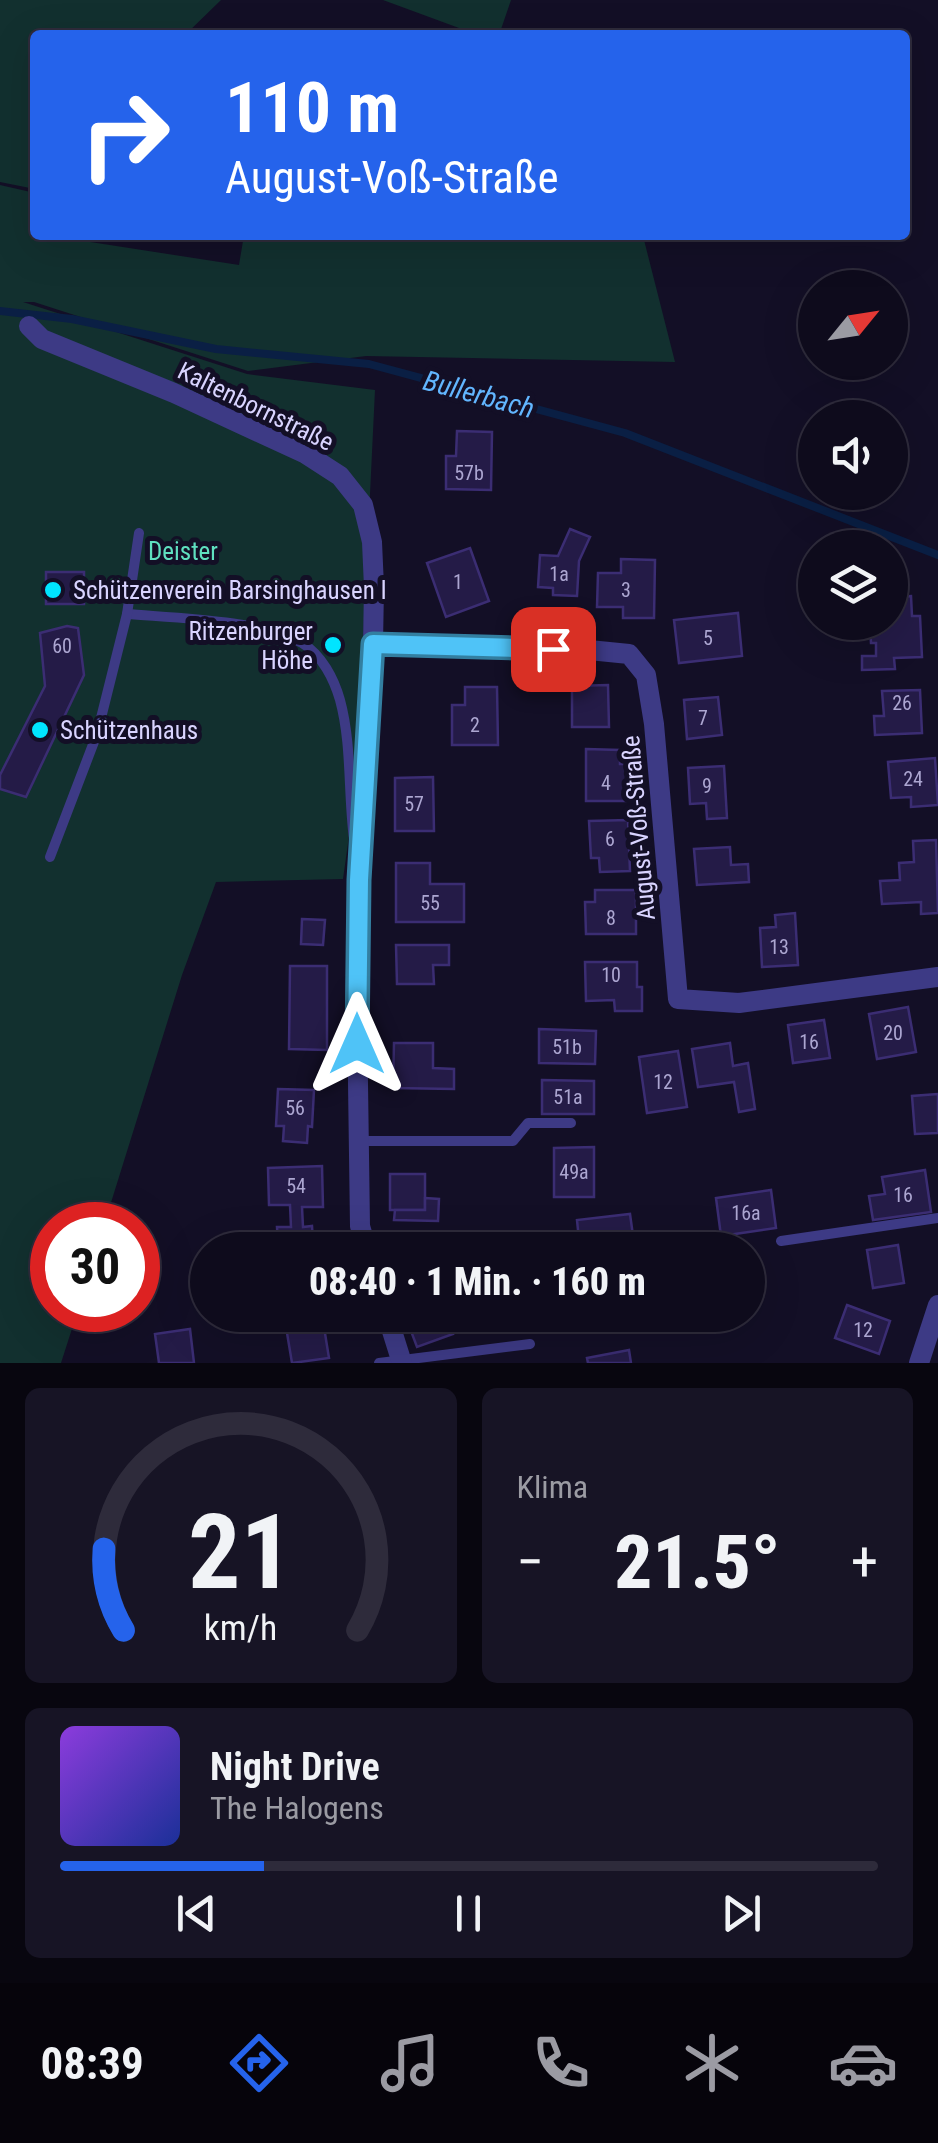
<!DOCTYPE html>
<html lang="de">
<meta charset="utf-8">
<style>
body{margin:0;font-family:"Roboto Condensed",sans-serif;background:#171425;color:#f1f3f6;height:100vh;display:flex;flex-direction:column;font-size:38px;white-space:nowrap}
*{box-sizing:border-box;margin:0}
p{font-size:32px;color:#9b9ba3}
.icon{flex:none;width:55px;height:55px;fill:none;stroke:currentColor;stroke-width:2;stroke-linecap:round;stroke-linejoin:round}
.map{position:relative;height:1363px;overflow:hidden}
.details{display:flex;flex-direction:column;gap:25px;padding:25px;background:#08060f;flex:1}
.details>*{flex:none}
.hud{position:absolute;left:30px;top:30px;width:880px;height:210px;border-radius:10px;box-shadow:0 10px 40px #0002,0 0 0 2px #2e2b3b;background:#2563eb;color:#fff;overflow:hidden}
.needle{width:65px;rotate:60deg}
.tools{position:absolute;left:798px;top:270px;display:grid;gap:20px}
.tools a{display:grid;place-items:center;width:110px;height:110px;border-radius:50%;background:#0e0b1c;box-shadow:0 10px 40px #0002,0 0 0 2px #2e2b3b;font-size:50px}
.speed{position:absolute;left:30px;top:1202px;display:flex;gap:20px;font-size:50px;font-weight:700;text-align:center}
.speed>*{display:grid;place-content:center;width:130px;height:130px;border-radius:50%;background:#0e0b1c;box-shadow:0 10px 40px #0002,0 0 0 2px #2e2b3b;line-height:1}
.speed .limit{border:15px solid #d22;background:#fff;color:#111}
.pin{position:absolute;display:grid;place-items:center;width:85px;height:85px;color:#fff;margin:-42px;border-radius:20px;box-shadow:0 5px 15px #0006}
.me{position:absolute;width:110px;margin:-55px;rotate:0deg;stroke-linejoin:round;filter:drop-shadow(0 0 8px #0008)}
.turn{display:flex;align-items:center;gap:35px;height:210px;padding:0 30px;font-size:45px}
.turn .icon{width:130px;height:130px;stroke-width:2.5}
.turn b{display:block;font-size:70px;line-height:85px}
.big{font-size:75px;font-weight:800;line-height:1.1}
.details .card{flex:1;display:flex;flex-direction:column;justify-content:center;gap:15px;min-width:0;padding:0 35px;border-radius:15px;background:#171425}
.details .dial{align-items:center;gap:0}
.dial svg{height:260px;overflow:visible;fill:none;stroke:#2e2b3b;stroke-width:7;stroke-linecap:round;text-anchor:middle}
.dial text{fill:#f1f3f6;stroke:none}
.song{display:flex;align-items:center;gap:30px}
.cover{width:120px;height:120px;border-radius:15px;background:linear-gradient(135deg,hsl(270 70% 55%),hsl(230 70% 35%))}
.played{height:10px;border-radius:5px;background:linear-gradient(90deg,#2563eb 25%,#2e2b3b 25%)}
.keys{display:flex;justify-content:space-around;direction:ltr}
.heat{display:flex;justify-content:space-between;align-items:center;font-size:55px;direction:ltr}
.details .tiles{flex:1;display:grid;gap:25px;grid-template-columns:1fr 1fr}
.card:last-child{grid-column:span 2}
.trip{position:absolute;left:190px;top:1232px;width:575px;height:100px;border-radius:50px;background:#0e0b1c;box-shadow:0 10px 40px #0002,0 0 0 2px #2e2b3b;font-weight:800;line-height:100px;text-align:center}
.tabs{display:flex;height:160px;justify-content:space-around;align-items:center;background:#06040b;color:#9b9ba3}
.tabs .icon{width:70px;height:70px}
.tabs .selected{color:#2563eb}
.tabs b{font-size:45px;color:#f1f3f6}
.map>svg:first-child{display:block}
.green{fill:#12302f}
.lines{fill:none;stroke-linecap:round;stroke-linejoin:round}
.stream{stroke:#0a1f44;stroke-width:8}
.building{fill:#241b47;stroke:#3b2d73;stroke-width:2.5}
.lane{stroke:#3d3a85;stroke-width:10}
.street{stroke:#3d3a85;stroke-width:20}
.route-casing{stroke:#337fa1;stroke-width:25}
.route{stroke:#4fc3f7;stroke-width:18}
.poi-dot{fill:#00e5ff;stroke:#130f26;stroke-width:4}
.labels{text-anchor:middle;stroke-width:10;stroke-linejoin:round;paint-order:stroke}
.number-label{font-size:20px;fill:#aca6d1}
.street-label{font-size:25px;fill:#d9d4ff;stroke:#130f26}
.park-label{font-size:25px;fill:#5fe0c0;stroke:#130f26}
.poi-label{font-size:25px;fill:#d9d4ff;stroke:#130f26;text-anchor:start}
.water-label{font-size:28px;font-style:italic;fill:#62b6ff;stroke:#130f26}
</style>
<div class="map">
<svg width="938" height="1363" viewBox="0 0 938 1363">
<rect width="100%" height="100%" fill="#130f26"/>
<!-- green -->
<g class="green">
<path d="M0,0H221L185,35H35V189L0,182Z"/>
<path d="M383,0H511L499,35H478Z"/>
<path d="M0,185L35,193V235H58V237L239,265L244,235L643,236L675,362L366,356L248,371L34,302H23L247,374L375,390L356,786L343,879L216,882L182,975L104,1225H52V1310H78L61,1363H0Z"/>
</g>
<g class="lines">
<!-- stream -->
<path class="stream" d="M0,311L72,319L216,349L369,364L625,433L938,555"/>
</g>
<!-- building -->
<g class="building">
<path d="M457,431L492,432L491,490L446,489V456H456Z"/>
<path d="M570,529L590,537L579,561L577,596L553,595V588L538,587L540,555L558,556Z"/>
<path d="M470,548L489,601L446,617L427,563Z"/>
<path d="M621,559L655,560L654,618H623V607H597L598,573H621Z"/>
<rect x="46" y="572" width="38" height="32"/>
<path d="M911,596L912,616H920L922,657L894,658L895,669L862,670V656H876V643H871L870,622H890V597Z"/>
<path d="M738,613L742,656L679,663L674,620Z"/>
<path d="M67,626L78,628L84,675L26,797L0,789V775L45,686L40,633Z"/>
<path d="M608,685L609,727H572V686Z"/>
<path d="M465,687H497L498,745H452V705H465Z"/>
<path d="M920,690L922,733L875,735L874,716H884L882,691Z"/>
<path d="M718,697L722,735L687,739L684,700Z"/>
<path d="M586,749L620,750V764H626V801H586Z"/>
<path d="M935,758L938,805L911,807V797L891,798L888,762Z"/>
<path d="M724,766L727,818L707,819L706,803L690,804L688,768Z"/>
<path d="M433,777L434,831H395V778Z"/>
<path d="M628,820L630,871L600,872L599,858H591L589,821Z"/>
<path d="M936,840L938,913L921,914V902L882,904L880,881L900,880L899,863L914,862L913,841Z"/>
<path d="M730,847L731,865L748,864L749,882L697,885L694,849Z"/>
<path d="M396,863H430V884H464V922H396Z"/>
<path d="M595,890H636V934H586L585,902H595Z"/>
<path d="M795,913L798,965L762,967L760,928L776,927L775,915Z"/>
<path d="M302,919L325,920L323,945L301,944Z"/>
<path d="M396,945H449V965H433L434,984H397Z"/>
<path d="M585,962H637V987H642V1011H615L614,1000L586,1001Z"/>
<path d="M290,966H327V1050L289,1049Z"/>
<path d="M908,1007L916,1052L877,1059L869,1014Z"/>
<path d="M824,1020L830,1058L793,1063L788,1025Z"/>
<path d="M539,1029L596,1031L595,1064L539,1063Z"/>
<path d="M394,1043H433V1068L454,1069V1089L393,1088Z"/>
<path d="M730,1043L733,1066L748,1063L755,1109L739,1112L734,1082L698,1087L692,1049Z"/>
<path d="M678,1051L687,1107L647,1113L639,1057Z"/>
<path d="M542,1080L594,1081V1114H542Z"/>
<path d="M278,1089L314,1090L312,1127L308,1126L307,1143L283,1141L284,1126H276Z"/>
<path d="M938,1094V1133L915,1134L912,1096Z"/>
<path d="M594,1147V1197H554V1148Z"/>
<path d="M322,1166L323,1207H302L303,1227L312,1226L313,1242L278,1243L277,1227H291L290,1205H269L268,1168Z"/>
<path d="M925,1170L931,1212L873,1220L869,1196L885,1194L882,1177Z"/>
<rect x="390" y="1174" width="35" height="36"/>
<path d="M771,1190L776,1228L721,1236L716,1198Z"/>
<path d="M425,1198L439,1199L438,1221L394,1220L395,1210H425Z"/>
<path d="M630,1214L635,1250H580L577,1220Z"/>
<path d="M445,1240L446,1250H399V1245Z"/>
<path d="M898,1245L904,1283L873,1288L867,1250Z"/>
<path d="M847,1305L890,1321L879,1354L835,1338Z"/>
<path d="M284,1315H322L329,1358L292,1363Z"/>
<path d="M405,1315H447L453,1334L417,1347Z"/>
<path d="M582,1315H629L630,1319L584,1326Z"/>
<path d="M190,1329L194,1363H159L155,1334Z"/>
<path d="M629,1350L631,1363H588L587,1358Z"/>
</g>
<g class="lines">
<!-- lane -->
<g class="lane">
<path d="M127,614C175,618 262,620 302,643C322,655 334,679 340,700C352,744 348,793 354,839"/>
<path d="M50,857L97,734L127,614L139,533"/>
<path d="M360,1141H513L528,1123H571"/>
<path d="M781,1241L938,1218"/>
<path d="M379,1363L530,1344"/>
</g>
<!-- street -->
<g class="street">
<path d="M29,326L42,339L174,393L306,454L340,476L363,505L372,542L374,587L373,644L359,879L357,1012L360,1226L367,1250"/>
<path d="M373,644L589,650L629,654L646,675L654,724L678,999L739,1003L938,977"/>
<path d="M387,1315L402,1363"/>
<path d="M919,1363L938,1305"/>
</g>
</g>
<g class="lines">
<!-- route casing -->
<g class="route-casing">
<path id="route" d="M357,1044L359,880L373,644L553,649"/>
</g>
<!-- route -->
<use href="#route" class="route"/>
</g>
<!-- markers -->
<g class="poi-dot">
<circle cx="53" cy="590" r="10"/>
<circle cx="333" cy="645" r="10"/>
<circle cx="40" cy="730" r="10"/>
</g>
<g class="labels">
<!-- number labels -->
<g class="number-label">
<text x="469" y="480">57b</text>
<text x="559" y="581">1a</text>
<text x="458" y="589">1</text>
<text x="626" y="597">3</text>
<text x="708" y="645">5</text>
<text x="62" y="653">60</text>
<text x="902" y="710">26</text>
<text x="703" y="725">7</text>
<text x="475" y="732">2</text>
<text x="913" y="786">24</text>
<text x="606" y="790">4</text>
<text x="707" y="793">9</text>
<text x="414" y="811">57</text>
<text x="610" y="846">6</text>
<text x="430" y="910">55</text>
<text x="611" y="925">8</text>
<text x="779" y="954">13</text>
<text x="611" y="982">10</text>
<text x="893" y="1040">20</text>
<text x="809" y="1049">16</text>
<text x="567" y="1054">51b</text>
<text x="663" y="1089">12</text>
<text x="568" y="1104">51a</text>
<text x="295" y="1115">56</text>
<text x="574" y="1179">49a</text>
<text x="296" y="1193">54</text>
<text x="903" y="1202">16</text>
<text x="746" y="1220">16a</text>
<text x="863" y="1337">12</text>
</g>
<!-- street labels -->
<g class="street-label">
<text transform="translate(256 406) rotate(26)" y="9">Kaltenbornstraße</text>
<text transform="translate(638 828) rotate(-95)" y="9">August-Voß-Straße</text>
</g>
<!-- park labels -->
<g class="park-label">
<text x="183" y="560">Deister</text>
</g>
<!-- poi labels -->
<g class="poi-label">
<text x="73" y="599">Schützenverein Barsinghausen I</text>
<text x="313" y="640" text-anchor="end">Ritzenburger<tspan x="313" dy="29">Höhe</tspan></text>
<text x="60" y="739">Schützenhaus</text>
</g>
<!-- water labels -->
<g class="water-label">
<text transform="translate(479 394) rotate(15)" y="10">Bullerbach</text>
</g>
</g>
</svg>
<div class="tools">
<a><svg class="needle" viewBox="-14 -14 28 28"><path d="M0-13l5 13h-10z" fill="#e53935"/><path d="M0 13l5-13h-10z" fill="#9b9ba3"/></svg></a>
<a><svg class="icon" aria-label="sound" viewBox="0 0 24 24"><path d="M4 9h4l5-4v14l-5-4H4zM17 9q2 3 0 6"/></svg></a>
<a><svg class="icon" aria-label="layers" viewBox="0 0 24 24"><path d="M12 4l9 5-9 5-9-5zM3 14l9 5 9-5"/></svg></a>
</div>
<div class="speed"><div class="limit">30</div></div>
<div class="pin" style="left:553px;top:649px;background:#d93025"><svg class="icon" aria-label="arrive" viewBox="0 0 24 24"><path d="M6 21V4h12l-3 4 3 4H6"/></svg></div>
<svg class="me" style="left:357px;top:1044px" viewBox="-20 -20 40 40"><path d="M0-17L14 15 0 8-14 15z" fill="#4fc3f7" stroke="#fff" stroke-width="4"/></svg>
<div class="trip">08:40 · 1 Min. · 160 m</div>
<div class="hud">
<div class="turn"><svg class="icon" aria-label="right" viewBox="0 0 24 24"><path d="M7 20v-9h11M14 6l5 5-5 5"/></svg><div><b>110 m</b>August-Voß-Straße</div></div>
</div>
</div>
<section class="details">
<div class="tiles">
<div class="card dial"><svg viewBox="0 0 100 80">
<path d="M14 69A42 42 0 1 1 86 69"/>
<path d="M14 69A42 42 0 0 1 8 44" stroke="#2563eb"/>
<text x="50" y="56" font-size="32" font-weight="700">21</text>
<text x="50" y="72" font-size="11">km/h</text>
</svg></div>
<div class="card"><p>Klima</p>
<div class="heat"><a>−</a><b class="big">21.5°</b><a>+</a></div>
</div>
<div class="card">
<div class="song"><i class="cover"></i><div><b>Night Drive</b><p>The Halogens</p></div></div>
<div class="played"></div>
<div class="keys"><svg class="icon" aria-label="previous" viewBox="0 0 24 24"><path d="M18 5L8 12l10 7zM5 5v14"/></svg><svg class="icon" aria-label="pause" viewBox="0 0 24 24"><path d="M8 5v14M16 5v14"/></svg><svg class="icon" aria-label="next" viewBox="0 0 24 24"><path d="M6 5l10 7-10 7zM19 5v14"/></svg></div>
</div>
</div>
</section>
<nav class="tabs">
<b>08:39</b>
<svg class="icon selected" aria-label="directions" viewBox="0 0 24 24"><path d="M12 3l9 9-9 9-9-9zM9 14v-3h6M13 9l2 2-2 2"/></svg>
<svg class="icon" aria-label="music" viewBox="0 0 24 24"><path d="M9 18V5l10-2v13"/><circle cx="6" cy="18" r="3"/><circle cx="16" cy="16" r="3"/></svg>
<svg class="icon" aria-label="phone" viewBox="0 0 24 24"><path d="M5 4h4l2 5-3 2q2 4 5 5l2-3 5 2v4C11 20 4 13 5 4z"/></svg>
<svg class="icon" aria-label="climate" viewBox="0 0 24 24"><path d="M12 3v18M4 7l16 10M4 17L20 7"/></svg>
<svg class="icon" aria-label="car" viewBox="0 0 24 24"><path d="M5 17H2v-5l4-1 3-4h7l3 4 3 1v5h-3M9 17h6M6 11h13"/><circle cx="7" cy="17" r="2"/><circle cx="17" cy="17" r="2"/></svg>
</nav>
